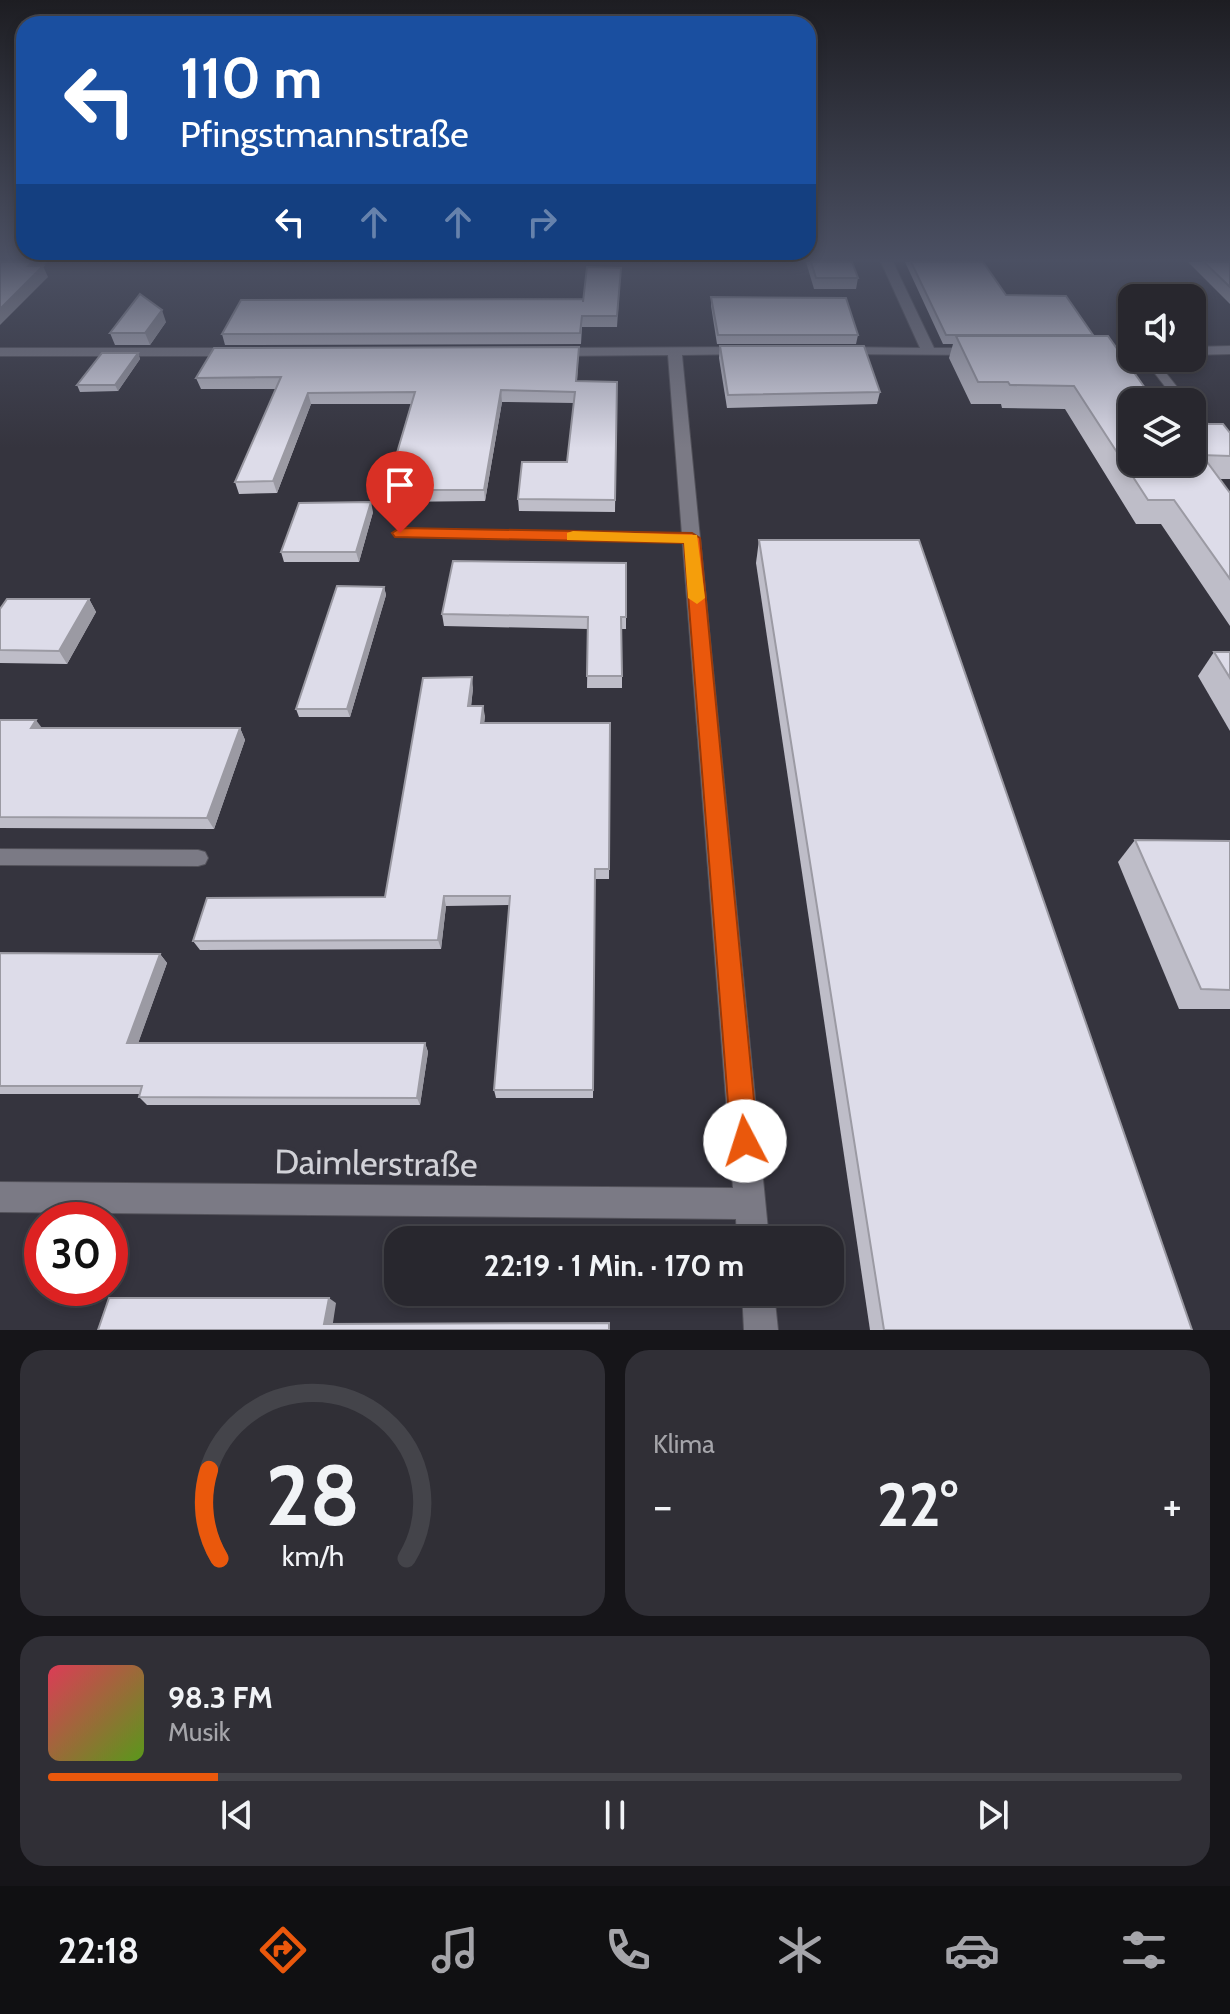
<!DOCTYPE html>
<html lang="de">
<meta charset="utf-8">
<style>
body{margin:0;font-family:Cabin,sans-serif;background:#302f36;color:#f1f3f6;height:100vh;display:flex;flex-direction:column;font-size:30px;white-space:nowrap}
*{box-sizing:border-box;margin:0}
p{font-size:26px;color:#a5a5aa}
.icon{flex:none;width:44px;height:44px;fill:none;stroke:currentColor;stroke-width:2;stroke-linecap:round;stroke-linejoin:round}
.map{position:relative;height:1330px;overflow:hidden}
.sheet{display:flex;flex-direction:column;gap:20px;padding:20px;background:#161519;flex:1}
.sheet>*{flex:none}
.hud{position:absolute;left:16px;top:16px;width:800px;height:244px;border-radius:24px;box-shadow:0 4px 12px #0003,0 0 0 2px #44444a;background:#1a4fa0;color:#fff;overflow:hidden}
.tools{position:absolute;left:1118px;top:284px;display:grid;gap:16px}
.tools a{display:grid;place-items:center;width:88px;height:88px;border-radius:16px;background:#28272e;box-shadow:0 4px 12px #0003,0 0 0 2px #44444a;font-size:40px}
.speed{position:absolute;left:24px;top:1202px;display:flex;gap:16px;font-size:40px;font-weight:700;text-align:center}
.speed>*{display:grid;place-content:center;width:104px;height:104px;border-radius:50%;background:#28272e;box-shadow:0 4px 12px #0003,0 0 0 2px #44444a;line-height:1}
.speed .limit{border:12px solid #d22;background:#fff;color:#111}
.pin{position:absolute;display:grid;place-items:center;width:68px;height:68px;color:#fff;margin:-82px -34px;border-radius:50% 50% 50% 0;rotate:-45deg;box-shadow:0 0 8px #0007}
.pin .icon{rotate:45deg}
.me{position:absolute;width:88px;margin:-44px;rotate:355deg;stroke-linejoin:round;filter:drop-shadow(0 0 6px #0008)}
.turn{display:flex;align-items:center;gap:28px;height:168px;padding:0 32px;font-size:36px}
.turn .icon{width:104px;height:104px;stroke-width:2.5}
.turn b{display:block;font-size:56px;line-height:68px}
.lanes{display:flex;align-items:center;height:76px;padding:0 32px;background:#0003;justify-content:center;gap:40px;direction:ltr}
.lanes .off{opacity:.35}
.big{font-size:60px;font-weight:700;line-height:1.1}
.sheet .widget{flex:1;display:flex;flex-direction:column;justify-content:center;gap:12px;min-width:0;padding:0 28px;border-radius:24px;background:#302f36}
.sheet .dial{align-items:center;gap:0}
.dial svg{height:208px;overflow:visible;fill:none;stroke:#44444a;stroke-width:7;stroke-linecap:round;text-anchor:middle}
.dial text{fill:#f1f3f6;stroke:none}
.song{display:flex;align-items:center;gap:24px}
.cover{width:96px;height:96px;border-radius:12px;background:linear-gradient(135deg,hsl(350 70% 55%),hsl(90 70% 35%))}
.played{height:8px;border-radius:4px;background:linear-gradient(90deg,#ea580c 15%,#44444a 15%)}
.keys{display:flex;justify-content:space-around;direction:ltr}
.heat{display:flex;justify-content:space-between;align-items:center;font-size:44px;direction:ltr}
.sheet .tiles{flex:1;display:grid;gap:20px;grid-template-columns:1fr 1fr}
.widget:last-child{grid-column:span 2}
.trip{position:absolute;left:384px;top:1226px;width:460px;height:80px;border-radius:24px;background:#28272e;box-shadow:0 4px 12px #0003,0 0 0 2px #44444a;font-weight:700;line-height:80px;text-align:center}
.tab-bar{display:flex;height:128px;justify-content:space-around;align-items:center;background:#101012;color:#a5a5aa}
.tab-bar .icon{width:56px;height:56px}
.tab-bar .active{color:#ea580c}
.tab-bar b{font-size:36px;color:#f1f3f6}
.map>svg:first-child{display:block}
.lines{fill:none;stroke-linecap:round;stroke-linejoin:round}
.service-casing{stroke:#53525a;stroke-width:2}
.minor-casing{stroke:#53525a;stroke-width:2}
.service{fill:#7b7a85;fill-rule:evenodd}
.minor{fill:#7b7a85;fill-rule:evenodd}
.wall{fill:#bebdc8}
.shaded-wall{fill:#9b9aa3}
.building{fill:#dddce9;stroke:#9b9aa3;stroke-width:2}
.route{fill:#ea580c;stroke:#983908;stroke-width:2}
.slow{fill:#f59e0b}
.labels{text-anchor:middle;stroke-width:8;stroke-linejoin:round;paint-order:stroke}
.near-street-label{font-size:34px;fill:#d1d1d7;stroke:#35343e}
</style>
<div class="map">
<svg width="1230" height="1330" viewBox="0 0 1230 1330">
<rect width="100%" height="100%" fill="#35343e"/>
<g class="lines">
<!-- service casing -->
<g class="service-casing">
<g id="service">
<path d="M1143,358H1154L1189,402H1177Z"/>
<path d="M1192,410C1205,418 1217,434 1230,445V455C1213,448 1192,429 1192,410Z"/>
<path d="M400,529L692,534L699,538L692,542L395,536L393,533Z"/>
<path d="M0,849L198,850L205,852L208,858L205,864L198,866L0,865Z"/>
</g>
</g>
<!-- minor casing -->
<g class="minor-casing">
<g id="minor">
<path d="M881,262H893L934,348H976L981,349V355L835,354L833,351L840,347L920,348Z"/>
<path d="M1230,346V354L1192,355V347Z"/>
<path d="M744,347L751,351L749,354L682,355L769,1240H737L736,1219L0,1212V1182L733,1188L668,355L552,356L545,352L552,348Z"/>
<path d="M1132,347V355H1092L1085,351L1092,347Z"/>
<path d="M0,348H236L243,352L236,356H0Z"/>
<path d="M742,1292H774L778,1330H744Z"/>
</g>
</g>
<!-- service -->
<use href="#service" class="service"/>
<!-- minor -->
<use href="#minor" class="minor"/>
</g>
<!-- wall -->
<g class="wall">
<path d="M806,262H852L858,278L856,289H814Z"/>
<path d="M905,262H983L1006,295L1132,462L1230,433V479H1219L1230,493V626L1161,524H1136L1065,409L1002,408L1001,404H971L949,358L953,344H943Z"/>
<path d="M1188,262H1230V304Z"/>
<path d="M621,268L617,327H582L581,344L225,345L222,334L583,299Z"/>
<path d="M711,297L858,335L856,344H717L711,306Z"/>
<path d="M166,322L150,345H115L110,333Z"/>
<path d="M720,346L880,392L877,404L727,408L719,358Z"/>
<path d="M579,347L577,381L617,382L615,512L519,511L518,499L567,462L574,403L502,402L485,501L389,502L386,490L411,404H311L277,493L239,494L235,482L276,389H201L196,378Z"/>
<path d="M138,353L140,359L118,391L80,392L77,385Z"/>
<path d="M373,512L359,562H284L281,552Z"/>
<path d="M759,540L1192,1330H870L756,563Z"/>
<path d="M626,563V629H622V688H587L588,629L444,626L442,614Z"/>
<path d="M384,587L386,595L350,717H299L296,709Z"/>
<path d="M89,599L96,612L67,664L0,663V609Z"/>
<path d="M1214,652H1230V731L1198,676Z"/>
<path d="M473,688L471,706L485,716L484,723H610L609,879H595L593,1098H496L494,1090L509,905L446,906L441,949L200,950L193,941L385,897Z"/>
<path d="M0,720L41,728H240L245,740L214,829L0,828Z"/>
<path d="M1135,840L1230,841V1009H1179L1118,862Z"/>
<path d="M0,953L160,954L167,963L138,1043H425L428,1052L420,1105H147L139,1097L140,1094H0Z"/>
</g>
<!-- shaded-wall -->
<g class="shaded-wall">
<path d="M32,262H47L43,266L48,277L0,325V309L28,266Z"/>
<path d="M162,310L166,322L150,345L145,333Z"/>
<path d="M138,353L140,359L118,391L115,385Z"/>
<path d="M501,390L502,402L485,501L484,490Z"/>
<path d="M308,393L311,404L277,493L273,481Z"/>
<path d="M371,502L373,512L359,562L356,552Z"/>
<path d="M384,587L386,595L350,717L347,709Z"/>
<path d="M89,599L96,612L67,664L59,651Z"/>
<path d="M472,677L473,688L470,716L468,706Z"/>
<path d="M483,706L485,716L483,733L481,723Z"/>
<path d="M36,720L45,732L31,728Z"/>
<path d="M240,728L245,740L214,829L207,818Z"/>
<path d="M444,896L446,906L441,949L438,940Z"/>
<path d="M160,954L167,963L135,1052L127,1043Z"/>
<path d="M425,1043L428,1052L420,1105L417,1098Z"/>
<path d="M329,1298L336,1303L332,1329L324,1324Z"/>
</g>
<!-- building -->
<g class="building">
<path d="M0,262H32L28,266H43L0,309Z"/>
<path d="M811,262H852L858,278H816Z"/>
<path d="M911,262H983L1006,295L1066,296L1093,335H946Z"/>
<path d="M1204,262H1230V287Z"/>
<path d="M587,267L621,268L617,316H582L580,333L222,334L241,300L583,299V302Z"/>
<path d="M140,294L162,310L145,333H110Z"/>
<path d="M711,297L846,298L858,335H718Z"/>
<path d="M956,336H1108L1155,402H1132V462H1192V424H1223L1230,433V456L1202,455L1230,493V579L1174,500H1148L1074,386L1010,385L1008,382H978Z"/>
<path d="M720,346H864L880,392L728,395Z"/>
<path d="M579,347L576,381L617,382L615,500L518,499L522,462H567L575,392L501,390L484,490H386L415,392L308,393L273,481L235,482L281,377L196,378L214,348Z"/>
<path d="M102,353H138L115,385H77Z"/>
<path d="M371,502L356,552H281L299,503Z"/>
<path d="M759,540H919L1192,1330H884Z"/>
<path d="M453,561L626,563V617H621L622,676H587L588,617L442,614Z"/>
<path d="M337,586L384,587L347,709H296Z"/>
<path d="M7,599H89L59,651L0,650V609Z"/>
<path d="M1214,652H1230V678Z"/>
<path d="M472,677L468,706H483L481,723H610L609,869H595L593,1090H494L510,896H444L438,940L193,941L207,898L385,897L423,678Z"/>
<path d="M0,720H36L31,728H240L207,818L0,817Z"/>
<path d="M1135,840L1230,841V990L1201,989Z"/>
<path d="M0,953L160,954L127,1043H425L417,1098L139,1097L142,1086H0Z"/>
<path d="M109,1298H329L324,1324L609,1323V1330H98Z"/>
</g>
<!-- sky -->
<linearGradient id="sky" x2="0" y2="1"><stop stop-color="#1d1d22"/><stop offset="0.58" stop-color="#4b5063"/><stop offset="1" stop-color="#4b5063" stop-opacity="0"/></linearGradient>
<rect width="1230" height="448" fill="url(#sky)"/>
<!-- route -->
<path class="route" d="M400,528L692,533L700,538L758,1141L754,1150L745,1154L735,1150L731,1141L684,543L395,537L392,533Z"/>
<!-- slow -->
<path class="slow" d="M573,531L697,535L705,598L697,604L688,598L684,543L567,540V533Z"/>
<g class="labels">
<!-- near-street labels -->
<g class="near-street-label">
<text transform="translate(376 1163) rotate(1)" y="12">Daimlerstraße</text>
</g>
</g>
</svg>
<div class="tools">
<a><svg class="icon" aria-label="sound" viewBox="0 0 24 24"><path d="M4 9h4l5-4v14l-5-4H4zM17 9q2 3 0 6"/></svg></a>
<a><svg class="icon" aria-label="layers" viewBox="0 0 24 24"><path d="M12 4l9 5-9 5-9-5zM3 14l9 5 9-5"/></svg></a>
</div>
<div class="speed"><div class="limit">30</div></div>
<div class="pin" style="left:400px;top:533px;background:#d93025"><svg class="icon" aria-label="arrive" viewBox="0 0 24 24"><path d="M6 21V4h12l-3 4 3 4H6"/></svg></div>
<svg class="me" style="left:745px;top:1141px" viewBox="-20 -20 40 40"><circle r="19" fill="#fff"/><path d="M0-13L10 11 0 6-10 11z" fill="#ea580c"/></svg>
<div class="trip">22:19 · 1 Min. · 170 m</div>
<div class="hud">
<div class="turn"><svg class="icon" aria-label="left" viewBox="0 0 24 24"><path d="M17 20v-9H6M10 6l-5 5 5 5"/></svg><div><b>110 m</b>Pfingstmannstraße</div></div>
<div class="lanes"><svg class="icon" aria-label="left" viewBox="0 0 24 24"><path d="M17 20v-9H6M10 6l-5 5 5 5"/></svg><svg class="icon off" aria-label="ahead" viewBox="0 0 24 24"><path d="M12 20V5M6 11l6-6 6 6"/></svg><svg class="icon off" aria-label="ahead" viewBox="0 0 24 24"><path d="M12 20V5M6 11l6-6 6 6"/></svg><svg class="icon off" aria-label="right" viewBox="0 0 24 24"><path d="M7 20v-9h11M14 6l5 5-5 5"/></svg></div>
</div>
</div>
<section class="sheet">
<div class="tiles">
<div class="widget dial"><svg viewBox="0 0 100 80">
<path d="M14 69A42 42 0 1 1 86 69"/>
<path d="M14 69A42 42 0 0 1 10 35" stroke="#ea580c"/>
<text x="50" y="56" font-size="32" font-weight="700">28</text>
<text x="50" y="72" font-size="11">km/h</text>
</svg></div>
<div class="widget"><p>Klima</p>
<div class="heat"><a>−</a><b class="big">22°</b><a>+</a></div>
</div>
<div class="widget">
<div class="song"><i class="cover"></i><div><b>98.3 FM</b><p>Musik</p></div></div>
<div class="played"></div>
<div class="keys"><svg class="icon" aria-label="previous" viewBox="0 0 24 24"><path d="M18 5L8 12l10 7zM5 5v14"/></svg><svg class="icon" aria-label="pause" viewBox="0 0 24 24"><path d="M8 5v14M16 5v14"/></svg><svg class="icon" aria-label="next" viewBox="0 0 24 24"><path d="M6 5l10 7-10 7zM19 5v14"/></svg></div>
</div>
</div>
</section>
<nav class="tab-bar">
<b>22:18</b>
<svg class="icon active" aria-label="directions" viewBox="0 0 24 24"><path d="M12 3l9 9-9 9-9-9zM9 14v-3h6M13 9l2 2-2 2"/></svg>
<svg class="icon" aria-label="music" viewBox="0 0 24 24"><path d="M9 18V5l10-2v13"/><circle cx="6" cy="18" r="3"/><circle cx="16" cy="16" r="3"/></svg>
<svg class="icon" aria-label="phone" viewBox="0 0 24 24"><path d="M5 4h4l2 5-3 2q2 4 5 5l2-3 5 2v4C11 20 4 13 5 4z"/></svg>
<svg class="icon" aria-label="climate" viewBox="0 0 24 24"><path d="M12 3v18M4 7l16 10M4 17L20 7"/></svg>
<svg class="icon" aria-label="car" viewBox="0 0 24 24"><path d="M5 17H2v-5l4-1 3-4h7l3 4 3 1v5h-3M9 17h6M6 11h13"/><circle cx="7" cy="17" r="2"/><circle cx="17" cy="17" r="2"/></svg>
<svg class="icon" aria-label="filters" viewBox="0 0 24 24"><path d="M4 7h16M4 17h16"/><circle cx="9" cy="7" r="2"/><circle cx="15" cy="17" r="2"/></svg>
</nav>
